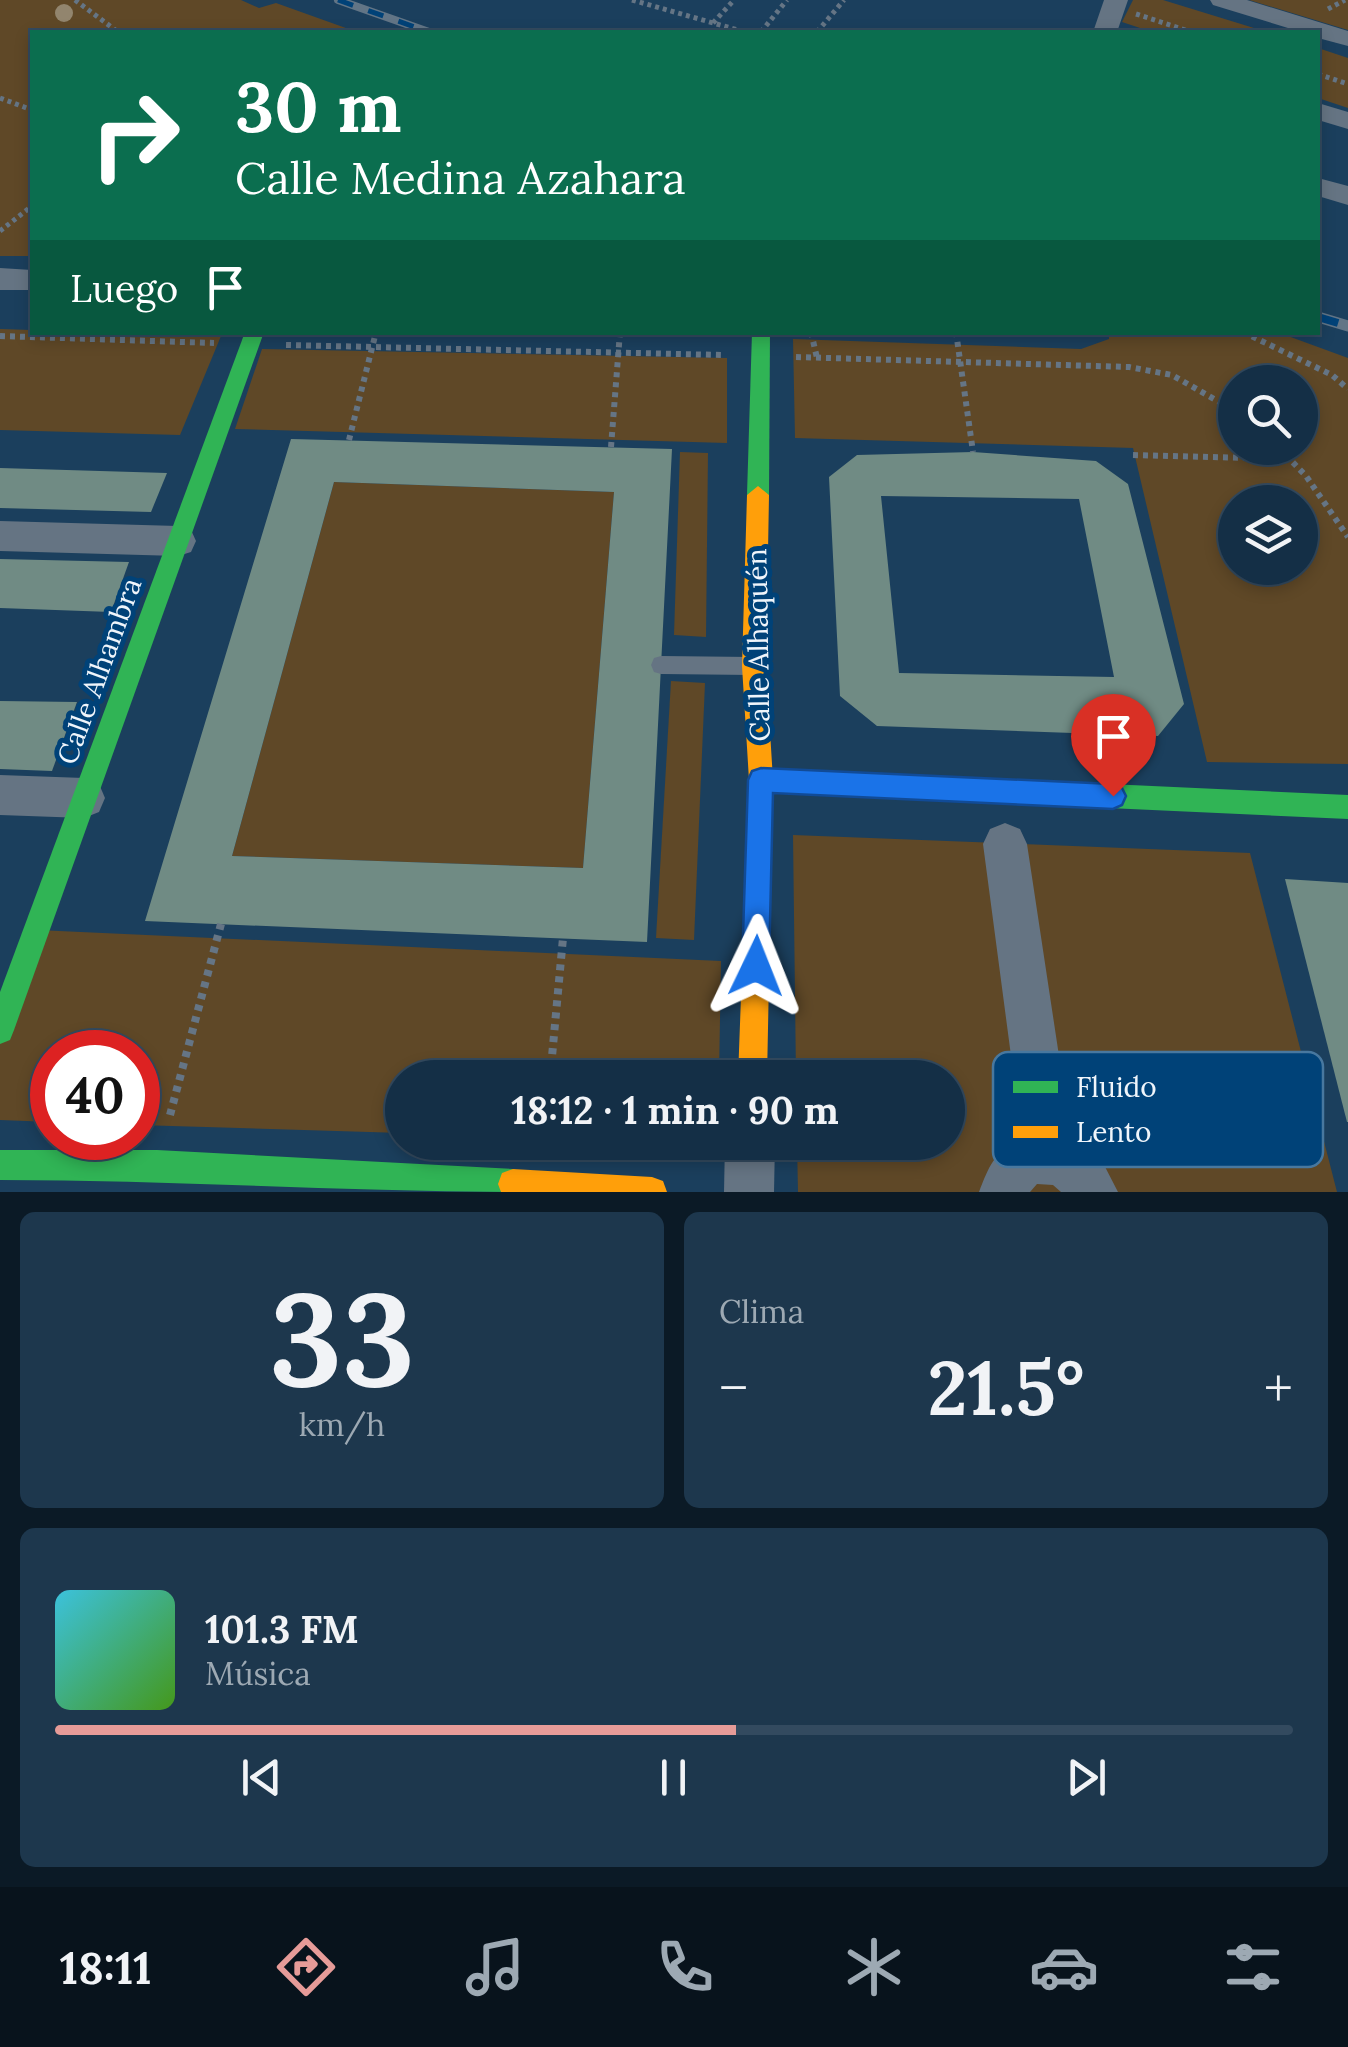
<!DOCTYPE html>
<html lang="es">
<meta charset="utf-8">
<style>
body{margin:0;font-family:Lora,serif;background:#1d374d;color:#f1f3f6;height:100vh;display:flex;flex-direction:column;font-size:38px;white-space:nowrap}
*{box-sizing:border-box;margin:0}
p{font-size:32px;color:#9da9b3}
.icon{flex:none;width:55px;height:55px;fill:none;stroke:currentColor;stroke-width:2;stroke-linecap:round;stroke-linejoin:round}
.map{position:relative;height:1192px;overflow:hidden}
.drawer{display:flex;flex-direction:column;gap:20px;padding:20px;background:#0b1a26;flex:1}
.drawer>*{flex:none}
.hud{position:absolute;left:30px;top:30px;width:1290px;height:305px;border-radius:0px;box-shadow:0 5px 15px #0003,0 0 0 2px #334a5f;background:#0b6e4f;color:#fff;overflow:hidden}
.buttons{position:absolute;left:1218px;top:365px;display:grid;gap:20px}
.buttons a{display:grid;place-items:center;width:100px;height:100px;border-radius:50%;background:#142f46;box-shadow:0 5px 15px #0003,0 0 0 2px #334a5f;font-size:50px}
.speed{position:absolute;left:30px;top:1030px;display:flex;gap:20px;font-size:50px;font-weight:700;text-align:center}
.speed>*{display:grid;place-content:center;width:130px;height:130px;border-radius:50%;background:#142f46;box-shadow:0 5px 15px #0003,0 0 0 2px #334a5f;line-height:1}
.speed .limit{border:15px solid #d22;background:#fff;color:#111}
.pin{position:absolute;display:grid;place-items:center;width:85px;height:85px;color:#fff;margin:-102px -42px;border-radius:50% 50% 50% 0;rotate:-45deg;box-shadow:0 0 10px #0007}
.pin .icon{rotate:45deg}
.me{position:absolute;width:110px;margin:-55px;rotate:2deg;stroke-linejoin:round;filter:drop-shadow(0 0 8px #0008)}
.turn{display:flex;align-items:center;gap:35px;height:210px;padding:0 40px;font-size:45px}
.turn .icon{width:130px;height:130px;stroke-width:2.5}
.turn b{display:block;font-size:70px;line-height:85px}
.then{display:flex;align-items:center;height:95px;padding:0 40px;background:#0003;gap:20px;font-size:38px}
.big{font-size:75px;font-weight:700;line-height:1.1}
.drawer .widget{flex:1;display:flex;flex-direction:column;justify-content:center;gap:15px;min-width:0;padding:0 35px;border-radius:15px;background:#1d374d}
.drawer .dial{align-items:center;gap:0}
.dial b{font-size:130px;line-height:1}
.song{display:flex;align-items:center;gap:30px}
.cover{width:120px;height:120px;border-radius:15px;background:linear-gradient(135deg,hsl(190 70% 55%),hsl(100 70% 35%))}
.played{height:10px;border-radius:5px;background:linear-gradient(90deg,#e69b98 55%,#334a5f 55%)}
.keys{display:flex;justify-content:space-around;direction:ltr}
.heat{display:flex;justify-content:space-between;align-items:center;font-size:55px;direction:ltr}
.drawer .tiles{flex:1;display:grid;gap:20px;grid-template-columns:1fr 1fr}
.widget:last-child{grid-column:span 2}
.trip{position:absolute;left:385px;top:1060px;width:580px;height:100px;border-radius:50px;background:#142f46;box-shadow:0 5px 15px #0003,0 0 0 2px #334a5f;font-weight:700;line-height:100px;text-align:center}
.tabs{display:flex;height:160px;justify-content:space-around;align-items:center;background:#08131c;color:#9da9b3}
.tabs .icon{width:70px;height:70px}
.tabs .active{color:#e69b98}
.tabs b{font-size:45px;color:#f1f3f6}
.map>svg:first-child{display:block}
.green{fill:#5f4827;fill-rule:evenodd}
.building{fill:#708b84;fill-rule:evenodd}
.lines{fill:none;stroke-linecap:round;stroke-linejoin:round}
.path-far2{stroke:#657585;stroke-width:5;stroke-dasharray:4 4;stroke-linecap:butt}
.path-far1{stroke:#657585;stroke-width:6;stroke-dasharray:5 5;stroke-linecap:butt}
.path{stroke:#657585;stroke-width:8;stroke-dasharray:6 6;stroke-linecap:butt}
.lane{fill:#657483;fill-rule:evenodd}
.street{fill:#657483;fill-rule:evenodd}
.fast{fill:#30b455;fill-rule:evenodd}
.slow{fill:#ff9f0a;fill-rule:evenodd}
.rail-far1-casing{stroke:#627586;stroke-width:8}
.rail-casing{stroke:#627586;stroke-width:11}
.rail-far1{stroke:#004278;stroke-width:5;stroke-dasharray:16;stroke-linecap:butt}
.rail{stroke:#004278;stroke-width:8;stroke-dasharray:21;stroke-linecap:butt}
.tree{fill:#92856e}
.route{fill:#1a73e8;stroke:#114b97;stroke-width:2.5}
.labels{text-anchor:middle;stroke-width:10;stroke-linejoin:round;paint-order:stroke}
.street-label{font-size:28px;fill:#eff5fb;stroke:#004278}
.key{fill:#004278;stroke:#48789f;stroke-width:2.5}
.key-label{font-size:28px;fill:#eff5fb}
</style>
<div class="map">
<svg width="1348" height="1192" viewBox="0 0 1348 1192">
<rect width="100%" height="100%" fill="#1b3f5d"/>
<!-- green -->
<g class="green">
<path d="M0,0H241L259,8L276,3L357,32H32V256H0Z"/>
<path d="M1133,0H1163L1267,32H1152L1122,22Z"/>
<path d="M1249,0H1348V30Z"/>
<path d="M1318,48L1348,58V108L1318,98Z"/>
<path d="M0,329L221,336L180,435L0,430Z"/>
<path d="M1277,332L1348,358V764L1207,762L1133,448L795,438L793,339L1081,349L1109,339V333ZM1235,382H1300V448H1235ZM1235,502H1300V568H1235Z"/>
<path d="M262,349L727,358V443L235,429Z"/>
<path d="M680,452L708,453L706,637L674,635Z"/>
<path d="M334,482L614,492L583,868L232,856Z"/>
<path d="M671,681L705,683L694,940L656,938Z"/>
<path d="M793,835L1250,853L1337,1192H798L797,1143L948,1142V1078L796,1077Z"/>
<path d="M37,930L721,961L719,1077L402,1078V1133L138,1125V1052H52V1122L0,1120V1030Z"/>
</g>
<!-- building -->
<g class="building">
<path d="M291,439L672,449L647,942L145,921ZM334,482L614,492L583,868L232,856Z"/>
<path d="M973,452L1096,461L1128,484L1184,704L1158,736L877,726L840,696L829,477L857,455ZM881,496L1079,499L1114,677L899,673Z"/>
<path d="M0,468L167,473L151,512L0,508Z"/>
<path d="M0,559L129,562L111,612L0,608Z"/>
<path d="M0,701L77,702L52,771L0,769Z"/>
<path d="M1285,879L1348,883V1122H1347Z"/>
</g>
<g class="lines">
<!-- path-far2 -->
<g class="path-far2">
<path d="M75,0L118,32"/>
<path d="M632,0L745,32"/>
<path d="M1328,9L1345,0"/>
<path d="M1136,14L1191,32"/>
<path d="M713,23L734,0"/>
<path d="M761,32L787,0"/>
<path d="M817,32L844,0"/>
<path d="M1318,74L1348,84"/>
<path d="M0,98L32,110"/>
<path d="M0,231L32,206"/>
</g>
<!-- path-far1 -->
<g class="path-far1">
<path d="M811,332L817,358"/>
<path d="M956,332L973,452"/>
<path d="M1243,332L1332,375L1348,389"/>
<path d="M0,336L214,343"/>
<path d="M286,345L723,355"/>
<path d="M796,357L1129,367L1172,375L1235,411"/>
<path d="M349,440L376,332"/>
<path d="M611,447L620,332"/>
<path d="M1279,448L1306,476L1348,537"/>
<path d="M1133,455L1290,459"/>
</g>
<!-- path -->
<g class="path">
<path d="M550,1078L563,938"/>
<path d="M170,1115L221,924"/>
</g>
<!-- lane -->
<path class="lane" d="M661,656L752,657L759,659L762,666L759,673L752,675L661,674L654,672L651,665L654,658Z"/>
<!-- street -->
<g class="street">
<path d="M1104,0H1128L1117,32H1093Z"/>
<path d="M1210,0H1247L1348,31V46L1318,38V32H1301L1213,5Z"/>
<path d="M1318,103L1348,112V129L1318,120Z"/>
<path d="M1318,178L1348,186V205L1318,196Z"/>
<path d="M0,268L32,270V290H0Z"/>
<path d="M0,521L178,526L191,530L196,541L191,552L178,556L0,551Z"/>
<path d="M0,775L84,778L99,784L105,798L99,812L84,818L0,815Z"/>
<path d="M1005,823L1020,829L1027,844L1072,1142L1102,1161L1118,1192H1061L1053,1185L1037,1184L1030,1192H979C989,1166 995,1150 1022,1139L983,844L990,829Z"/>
<path d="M725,1142H775L774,1192H724Z"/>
</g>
<!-- fast -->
<g class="fast">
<path d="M245,332H264L14,1030L10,1040L0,1044V992Z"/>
<path d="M752,332H770L769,495L758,504L747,495Z"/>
<path d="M761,768L1348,795V819L761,792L752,788L749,780L752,772Z"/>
<path d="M0,1150H157L513,1169L524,1173L528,1184L525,1192C350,1192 175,1180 0,1180Z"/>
</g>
<!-- slow -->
<g class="slow">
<path d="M758,486L769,495L766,666L773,780L767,1078H738L749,780L742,666L747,495Z"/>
<path d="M513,1169L652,1177L663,1181L667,1192H501L498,1184L502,1173Z"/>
</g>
<!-- rail-far1 casing -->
<g class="rail-far1-casing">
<path id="rail-far1" d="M338,0L429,32"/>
</g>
<!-- rail casing -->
<g class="rail-casing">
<path id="rail" d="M1318,317L1348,326"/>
</g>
<!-- rail-far1 -->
<use href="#rail-far1" class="rail-far1"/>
<!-- rail -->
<use href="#rail" class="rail"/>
</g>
<!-- trees -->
<circle class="tree" cx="64" cy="13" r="9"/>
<!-- route -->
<path class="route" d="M761,768L1113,784L1122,788L1126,796L1122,805L1113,809L773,793L769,966L765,976L756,980L746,976L742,966L748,780L752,771Z"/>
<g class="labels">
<!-- street labels -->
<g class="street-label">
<text transform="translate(758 645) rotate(-91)" y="10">Calle Alhaquén</text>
<text transform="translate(99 671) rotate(-70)" y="10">Calle Alhambra</text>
</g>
</g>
<!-- legend -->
<rect x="993" y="1052" width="330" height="115" rx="15" class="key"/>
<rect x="1013" y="1081" width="45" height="12" fill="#30b455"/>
<rect x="1013" y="1126" width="45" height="12" fill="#ff9f0a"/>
<g class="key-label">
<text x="1076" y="1097">Fluido</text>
<text x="1076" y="1142">Lento</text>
</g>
</svg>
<div class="buttons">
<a><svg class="icon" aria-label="search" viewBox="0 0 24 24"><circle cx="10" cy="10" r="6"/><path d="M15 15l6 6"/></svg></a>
<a><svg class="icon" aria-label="layers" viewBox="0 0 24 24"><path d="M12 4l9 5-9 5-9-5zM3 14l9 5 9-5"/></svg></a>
</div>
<div class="speed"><div class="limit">40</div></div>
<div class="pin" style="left:1113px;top:796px;background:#d93025"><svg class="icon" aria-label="arrive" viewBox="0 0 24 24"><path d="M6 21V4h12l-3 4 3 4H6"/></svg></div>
<svg class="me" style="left:756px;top:966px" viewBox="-20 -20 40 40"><path d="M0-17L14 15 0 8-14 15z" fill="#1a73e8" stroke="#fff" stroke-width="4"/></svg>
<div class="trip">18:12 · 1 min · 90 m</div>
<div class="hud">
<div class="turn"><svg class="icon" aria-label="right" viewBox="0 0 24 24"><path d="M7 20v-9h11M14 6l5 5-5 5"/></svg><div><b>30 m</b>Calle Medina Azahara</div></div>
<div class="then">Luego<svg class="icon" aria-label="arrive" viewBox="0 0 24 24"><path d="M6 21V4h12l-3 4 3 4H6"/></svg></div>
</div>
</div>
<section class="drawer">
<div class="tiles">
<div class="widget dial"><b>33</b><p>km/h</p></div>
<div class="widget"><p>Clima</p>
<div class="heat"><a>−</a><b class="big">21.5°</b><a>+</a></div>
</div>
<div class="widget">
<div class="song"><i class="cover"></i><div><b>101.3 FM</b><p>Música</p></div></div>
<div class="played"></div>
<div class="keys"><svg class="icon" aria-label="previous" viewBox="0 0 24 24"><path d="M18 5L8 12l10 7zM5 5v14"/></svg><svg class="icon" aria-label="pause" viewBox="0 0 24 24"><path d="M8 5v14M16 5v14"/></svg><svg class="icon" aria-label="next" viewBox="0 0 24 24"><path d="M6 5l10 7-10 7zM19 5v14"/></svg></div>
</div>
</div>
</section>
<nav class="tabs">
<b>18:11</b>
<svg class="icon active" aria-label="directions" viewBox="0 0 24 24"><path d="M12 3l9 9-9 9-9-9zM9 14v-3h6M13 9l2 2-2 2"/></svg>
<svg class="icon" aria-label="music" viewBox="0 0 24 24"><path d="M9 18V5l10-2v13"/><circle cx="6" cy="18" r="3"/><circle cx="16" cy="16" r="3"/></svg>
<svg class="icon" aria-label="phone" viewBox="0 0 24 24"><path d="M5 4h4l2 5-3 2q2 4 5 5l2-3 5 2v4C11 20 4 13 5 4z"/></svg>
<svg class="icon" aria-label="climate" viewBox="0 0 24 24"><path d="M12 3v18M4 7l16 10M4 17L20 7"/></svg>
<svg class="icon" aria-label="car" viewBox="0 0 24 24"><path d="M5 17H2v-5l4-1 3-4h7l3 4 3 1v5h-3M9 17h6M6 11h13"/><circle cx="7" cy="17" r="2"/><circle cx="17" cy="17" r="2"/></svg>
<svg class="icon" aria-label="filters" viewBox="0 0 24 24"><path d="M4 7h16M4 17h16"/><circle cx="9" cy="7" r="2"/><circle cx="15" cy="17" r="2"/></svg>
</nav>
